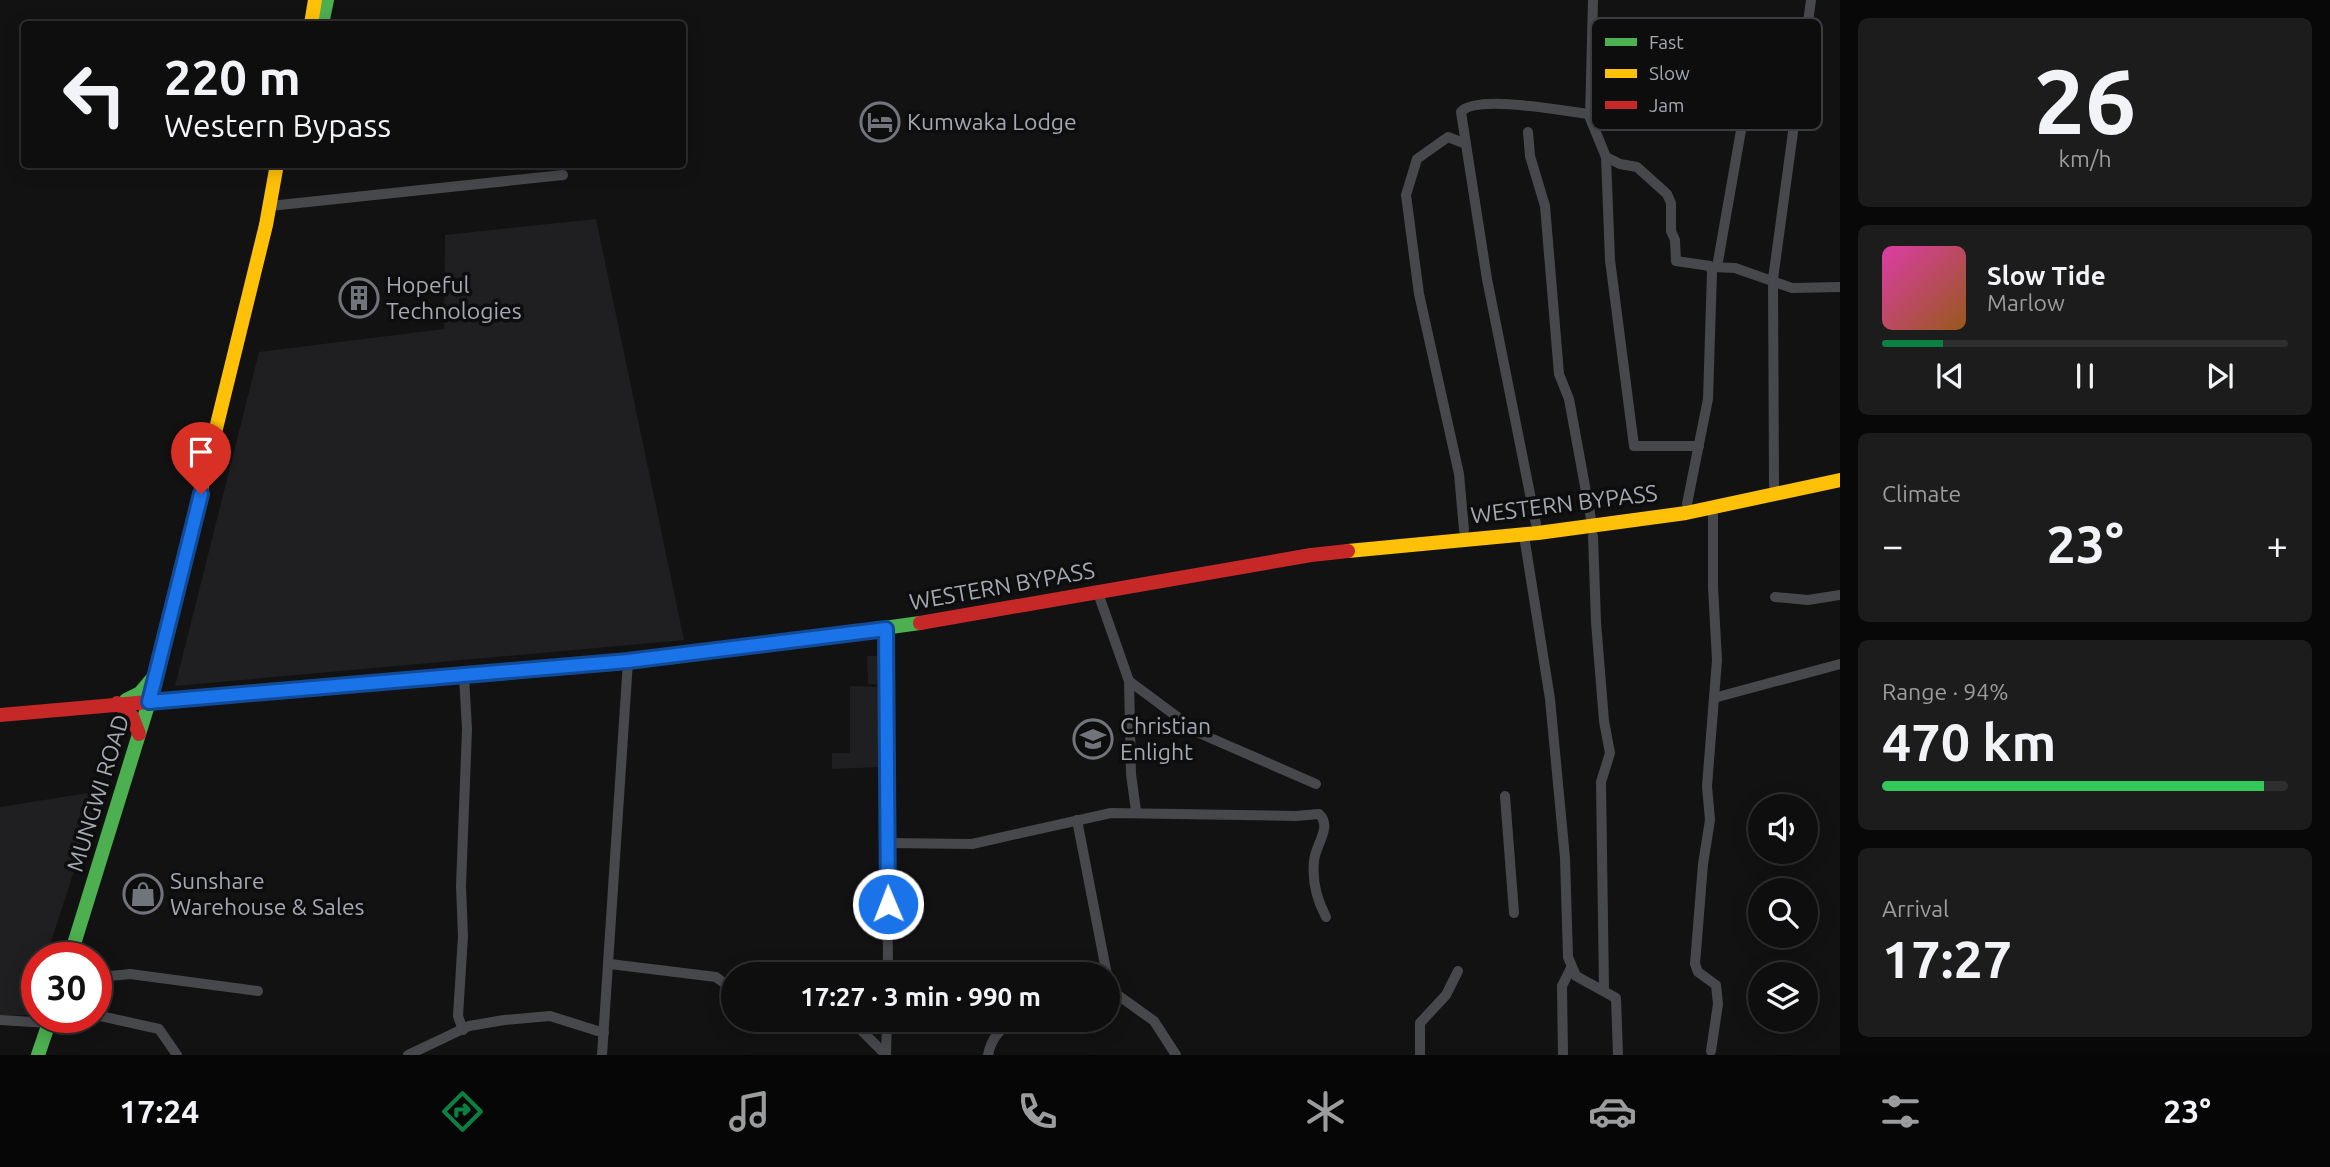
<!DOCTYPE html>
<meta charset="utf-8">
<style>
body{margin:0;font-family:Ubuntu,sans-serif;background:#1c1c1c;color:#f1f3f6;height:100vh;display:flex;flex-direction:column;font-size:26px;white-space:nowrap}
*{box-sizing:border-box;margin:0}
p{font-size:23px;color:#9b9c9e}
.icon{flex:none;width:38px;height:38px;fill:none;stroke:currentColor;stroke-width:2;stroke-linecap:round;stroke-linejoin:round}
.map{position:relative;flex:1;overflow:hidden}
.details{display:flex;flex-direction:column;gap:18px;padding:18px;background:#080808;width:490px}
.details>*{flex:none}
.top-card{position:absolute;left:21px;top:21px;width:665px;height:147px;border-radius:7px;box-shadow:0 4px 18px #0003,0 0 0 2px #2e2e2e;background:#0e0e0e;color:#f1f3f6;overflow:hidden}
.buttons{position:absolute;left:1748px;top:794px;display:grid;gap:14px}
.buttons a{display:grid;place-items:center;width:70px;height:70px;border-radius:50%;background:#0e0e0e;box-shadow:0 4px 18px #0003,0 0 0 2px #2e2e2e;font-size:35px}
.speed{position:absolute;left:21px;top:942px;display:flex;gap:14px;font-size:35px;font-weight:700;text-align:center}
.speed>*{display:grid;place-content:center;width:91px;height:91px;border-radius:50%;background:#0e0e0e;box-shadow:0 4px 18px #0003,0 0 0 2px #2e2e2e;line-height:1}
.speed .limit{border:10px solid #d22;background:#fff;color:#111}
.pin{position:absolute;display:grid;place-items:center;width:60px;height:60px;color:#fff;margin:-72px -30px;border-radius:50% 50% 50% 0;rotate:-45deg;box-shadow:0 0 7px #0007}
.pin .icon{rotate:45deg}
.me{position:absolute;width:77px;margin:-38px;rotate:359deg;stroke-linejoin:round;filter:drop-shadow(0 0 5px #0008)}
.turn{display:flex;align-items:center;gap:24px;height:147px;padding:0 28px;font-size:32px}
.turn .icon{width:91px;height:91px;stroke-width:2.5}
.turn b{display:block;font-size:49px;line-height:60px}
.big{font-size:52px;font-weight:600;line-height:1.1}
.details .tile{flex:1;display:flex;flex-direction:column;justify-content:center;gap:10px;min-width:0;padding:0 24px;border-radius:10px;background:#1c1c1c}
.details .dial{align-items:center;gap:0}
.dial b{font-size:91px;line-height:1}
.song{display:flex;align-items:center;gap:21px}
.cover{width:84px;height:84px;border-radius:10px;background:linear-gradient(135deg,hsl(320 70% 55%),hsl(30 70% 35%))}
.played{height:7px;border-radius:4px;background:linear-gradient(90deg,#0b8043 15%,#2e2e2e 15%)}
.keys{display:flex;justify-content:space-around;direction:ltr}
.heat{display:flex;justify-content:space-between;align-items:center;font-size:38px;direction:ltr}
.charge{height:10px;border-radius:5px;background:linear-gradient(90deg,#34c759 94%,#2e2e2e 0)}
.trip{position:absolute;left:721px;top:962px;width:399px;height:70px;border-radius:35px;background:#0e0e0e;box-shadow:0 4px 18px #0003,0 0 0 2px #2e2e2e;font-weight:600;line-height:70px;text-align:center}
.tabs{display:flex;height:112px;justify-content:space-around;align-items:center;background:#060606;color:#9b9c9e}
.tabs .icon{width:49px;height:49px}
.tabs .selected{color:#0b8043}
.tabs b{font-size:32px;color:#f1f3f6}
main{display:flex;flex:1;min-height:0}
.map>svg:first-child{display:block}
.built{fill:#1f1f21}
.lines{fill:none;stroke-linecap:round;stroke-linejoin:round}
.street{stroke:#47484b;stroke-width:10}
.fast{stroke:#4caf50;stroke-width:14}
.slow{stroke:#ffc107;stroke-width:14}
.jam{stroke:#c62828;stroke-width:14}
.route-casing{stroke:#114b97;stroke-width:18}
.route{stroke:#1a73e8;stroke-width:12}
.labels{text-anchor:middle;stroke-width:7;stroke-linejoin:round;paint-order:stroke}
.poi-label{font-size:23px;fill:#a4a8b3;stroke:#0d0d0e;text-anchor:start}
.street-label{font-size:23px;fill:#a4a8b3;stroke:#0d0d0e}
.key{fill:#0d0d0e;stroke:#3a3c40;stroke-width:2}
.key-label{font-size:19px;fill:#a4a8b3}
</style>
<main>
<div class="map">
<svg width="1840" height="1055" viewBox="0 0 1840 1055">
<rect width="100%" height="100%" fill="#121213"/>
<!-- built -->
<g class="built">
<path d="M596,219L684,640L175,686L259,352L444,329L445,235Z"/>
<path d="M867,656H879L881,685L868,684Z"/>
<path d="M850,686L881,687L882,767L832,769V753H850Z"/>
<path d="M100,791L46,957H37V985L27,1015L0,1016V807Z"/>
</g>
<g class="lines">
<!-- street -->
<g class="street">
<path d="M1593,0L1590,118L1606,157L1620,164L1637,167L1667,194L1671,203V231L1675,240L1676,261L1710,266L1712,272L1708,399L1687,504"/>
<path d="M1528,132L1530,156L1545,206L1559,374L1569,399L1591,519"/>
<path d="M1606,157L1610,260L1634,446H1699"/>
<path d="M270,206L563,175"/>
<path d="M1714,267L1735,268L1792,288L1840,287"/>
<path d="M1717,267L1746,102L1754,80"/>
<path d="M1774,486L1773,279L1811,0"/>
<path d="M1536,524L1487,279L1461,112C1476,94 1564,111 1589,114"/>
<path d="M1464,530L1459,474L1419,294L1406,195L1417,159L1448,137L1466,144"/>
<path d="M1593,536L1596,622L1604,721L1610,753L1601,782L1604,990"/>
<path d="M1525,542L1550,699L1565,858L1568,957L1576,976L1616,998L1618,1055"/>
<path d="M1098,593L1129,681L1199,733L1316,784"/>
<path d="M1775,597L1808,600L1840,595"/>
<path d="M886,629L888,975"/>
<path d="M1129,681L1131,774L1136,811"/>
<path d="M1714,698L1840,664"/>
<path d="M1505,796L1514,913"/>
<path d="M1077,820L1107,975"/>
<path d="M887,843L972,844L1111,813L1296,816L1319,814C1333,827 1315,845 1314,861C1312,880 1317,900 1326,917"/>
<path d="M610,964L716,977L733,990"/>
<path d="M96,987L110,976L130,974L258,991"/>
<path d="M1108,992L1115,993L1154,1021L1176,1055"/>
<path d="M96,1015L159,1029L177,1055"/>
<path d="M0,1020L49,1023"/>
<path d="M851,1020L886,1055"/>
<path d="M463,1030L458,1016L463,936L461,886L467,729L464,676"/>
<path d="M1711,1051L1718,1004L1716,985L1698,972L1695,964L1703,864L1710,820L1707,786L1717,660L1713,587V515"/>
<path d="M408,1055L469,1026L504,1020L550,1016L604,1033"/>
<path d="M602,1055L628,661"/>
<path d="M886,1055L887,1020"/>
<path d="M988,1055C991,1039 1001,1027 1015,1020"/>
<path d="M1420,1055V1023L1446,995L1458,971"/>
<path d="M1563,1055L1562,986L1571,968"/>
</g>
<!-- fast -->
<g class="fast">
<path d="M322,24L327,0"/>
<path d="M435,677L695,654L920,623"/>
<path d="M126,700L140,693L156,674"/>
<path d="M70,957L149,702L180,575"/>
<path d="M38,1055L51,1017"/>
</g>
<!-- slow -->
<g class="slow">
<path d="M311,24L315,0"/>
<path d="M1348,551L1538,533L1686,513L1840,480"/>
<path d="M180,575L266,225L277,164"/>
</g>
<!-- jam -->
<g class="jam">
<path d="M920,623L1311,555L1348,551"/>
<path d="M117,703L132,716L139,734"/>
<path d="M0,715L435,677"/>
</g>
</g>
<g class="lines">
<!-- route casing -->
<g class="route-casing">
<path id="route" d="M201,494L149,702L628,661L886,629L888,904"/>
</g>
<!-- route -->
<use href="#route" class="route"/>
</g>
<!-- icons -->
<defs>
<g id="hotel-ring" transform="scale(2.0125)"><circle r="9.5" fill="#0d0d0e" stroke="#71747b" stroke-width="1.5"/><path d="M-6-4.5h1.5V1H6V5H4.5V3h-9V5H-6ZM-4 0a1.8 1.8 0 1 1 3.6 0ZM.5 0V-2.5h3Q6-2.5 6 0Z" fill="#71747b"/></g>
<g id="building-ring" transform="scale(2.0125)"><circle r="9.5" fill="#0d0d0e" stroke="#71747b" stroke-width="1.5"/><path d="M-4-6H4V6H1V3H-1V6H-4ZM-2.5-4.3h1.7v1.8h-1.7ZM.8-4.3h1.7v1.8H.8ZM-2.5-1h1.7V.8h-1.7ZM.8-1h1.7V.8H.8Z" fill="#71747b"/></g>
<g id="school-ring" transform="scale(2.0125)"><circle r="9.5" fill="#0d0d0e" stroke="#71747b" stroke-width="1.5"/><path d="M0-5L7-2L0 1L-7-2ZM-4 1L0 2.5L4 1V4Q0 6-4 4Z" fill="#71747b"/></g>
<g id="shop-ring" transform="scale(2.0125)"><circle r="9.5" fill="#0d0d0e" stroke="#71747b" stroke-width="1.5"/><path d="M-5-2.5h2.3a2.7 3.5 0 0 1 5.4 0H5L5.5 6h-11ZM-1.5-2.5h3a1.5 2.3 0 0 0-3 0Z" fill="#71747b"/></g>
</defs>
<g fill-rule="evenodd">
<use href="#hotel-ring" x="880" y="122"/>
<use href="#building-ring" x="359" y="298"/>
<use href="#school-ring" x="1093" y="739"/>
<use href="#shop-ring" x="143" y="894"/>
</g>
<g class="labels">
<!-- poi labels -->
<g class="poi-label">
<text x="907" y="130">Kumwaka Lodge</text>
<text x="386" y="293">Hopeful<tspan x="386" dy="26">Technologies</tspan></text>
<text x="1120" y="734">Christian<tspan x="1120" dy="26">Enlight</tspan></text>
<text x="170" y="889">Sunshare<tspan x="170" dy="26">Warehouse &amp; Sales</tspan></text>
</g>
<!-- street labels -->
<g class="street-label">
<text transform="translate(1564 504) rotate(-7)" y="8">WESTERN BYPASS</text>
<text transform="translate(1002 586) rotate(-10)" y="8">WESTERN BYPASS</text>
<text transform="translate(98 793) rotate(-73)" y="8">MUNGWI ROAD</text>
</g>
</g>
<!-- legend -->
<rect x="1591" y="18" width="231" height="112" rx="10" class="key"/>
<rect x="1605" y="38" width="32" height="8" fill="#4caf50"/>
<rect x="1605" y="69" width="32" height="9" fill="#ffc107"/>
<rect x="1605" y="101" width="32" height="8" fill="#c62828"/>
<g class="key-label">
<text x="1649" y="49">Fast</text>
<text x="1649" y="80">Slow</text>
<text x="1649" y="112">Jam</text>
</g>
</svg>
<div class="buttons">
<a><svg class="icon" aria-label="sound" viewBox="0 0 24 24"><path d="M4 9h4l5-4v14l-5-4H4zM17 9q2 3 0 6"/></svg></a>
<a><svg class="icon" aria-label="search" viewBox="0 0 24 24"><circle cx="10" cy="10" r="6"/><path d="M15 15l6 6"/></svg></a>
<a><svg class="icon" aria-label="layers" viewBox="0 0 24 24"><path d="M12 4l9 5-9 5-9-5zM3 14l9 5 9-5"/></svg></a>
</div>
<div class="speed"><div class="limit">30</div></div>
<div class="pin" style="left:201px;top:494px;background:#d93025"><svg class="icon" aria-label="arrive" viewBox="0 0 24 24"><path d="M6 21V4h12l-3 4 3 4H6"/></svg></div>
<svg class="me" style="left:888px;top:904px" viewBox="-20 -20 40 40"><circle r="17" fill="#1a73e8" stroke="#fff" stroke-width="3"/><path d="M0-11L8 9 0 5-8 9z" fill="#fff"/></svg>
<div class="trip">17:27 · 3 min · 990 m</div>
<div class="top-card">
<div class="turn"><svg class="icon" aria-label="left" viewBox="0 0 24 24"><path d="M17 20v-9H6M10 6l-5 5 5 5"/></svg><div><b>220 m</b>Western Bypass</div></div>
</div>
</div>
<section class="details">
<div class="tile dial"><b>26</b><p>km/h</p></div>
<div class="tile">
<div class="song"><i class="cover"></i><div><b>Slow Tide</b><p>Marlow</p></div></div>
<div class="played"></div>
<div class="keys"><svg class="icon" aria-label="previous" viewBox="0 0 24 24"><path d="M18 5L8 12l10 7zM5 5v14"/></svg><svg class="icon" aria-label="pause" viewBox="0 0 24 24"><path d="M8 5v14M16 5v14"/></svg><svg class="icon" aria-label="next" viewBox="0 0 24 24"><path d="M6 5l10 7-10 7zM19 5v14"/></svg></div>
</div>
<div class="tile"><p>Climate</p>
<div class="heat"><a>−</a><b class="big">23°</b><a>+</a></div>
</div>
<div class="tile"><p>Range · 94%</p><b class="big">470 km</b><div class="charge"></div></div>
<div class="tile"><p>Arrival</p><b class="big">17:27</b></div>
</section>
</main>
<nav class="tabs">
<b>17:24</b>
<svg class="icon selected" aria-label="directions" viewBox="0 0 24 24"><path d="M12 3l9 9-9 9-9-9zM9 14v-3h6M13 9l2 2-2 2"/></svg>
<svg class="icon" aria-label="music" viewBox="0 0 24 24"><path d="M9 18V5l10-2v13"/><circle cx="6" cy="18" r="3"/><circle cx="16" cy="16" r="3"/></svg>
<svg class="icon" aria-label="phone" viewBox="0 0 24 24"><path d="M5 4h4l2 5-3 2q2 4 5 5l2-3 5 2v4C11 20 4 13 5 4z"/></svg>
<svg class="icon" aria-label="climate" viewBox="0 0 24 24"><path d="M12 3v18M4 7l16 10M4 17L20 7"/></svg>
<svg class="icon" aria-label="car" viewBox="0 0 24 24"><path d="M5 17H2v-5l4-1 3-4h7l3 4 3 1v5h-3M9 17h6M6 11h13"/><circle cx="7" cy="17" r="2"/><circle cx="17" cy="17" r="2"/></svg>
<svg class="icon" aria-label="filters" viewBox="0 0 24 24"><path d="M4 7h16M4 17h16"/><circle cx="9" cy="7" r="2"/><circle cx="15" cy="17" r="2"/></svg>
<b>23°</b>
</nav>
